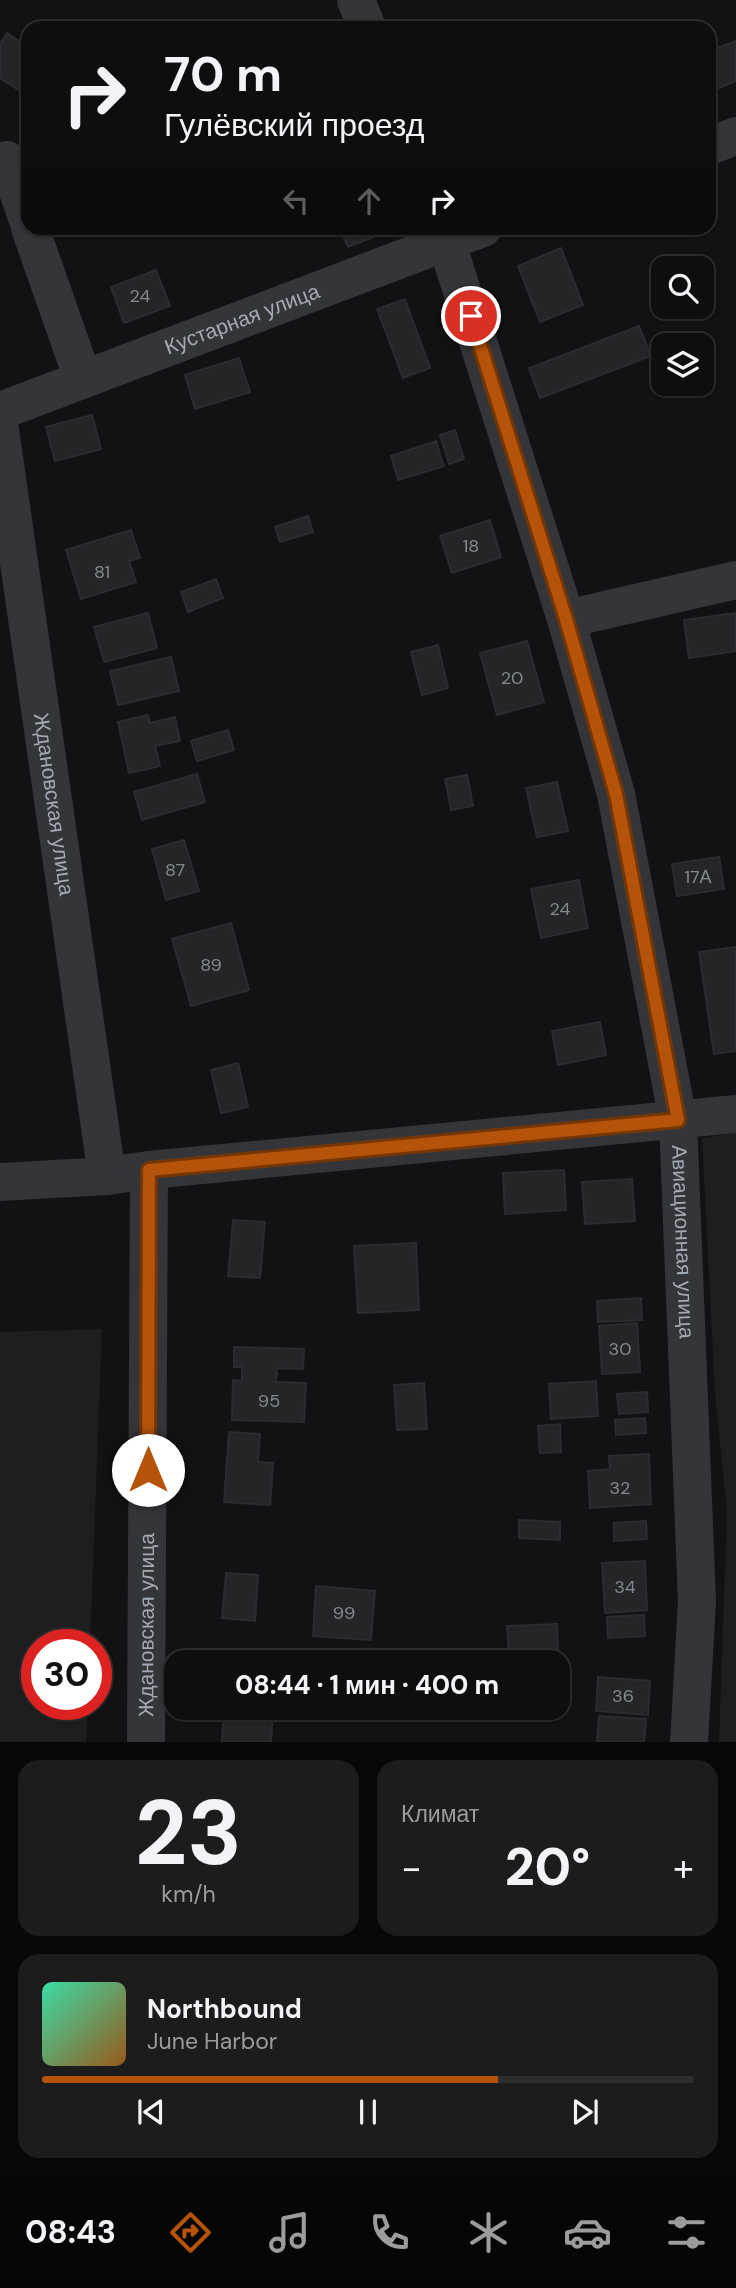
<!DOCTYPE html>
<html lang="ru">
<meta charset="utf-8">
<style>
body{margin:0;font-family:"DM Sans",sans-serif;background:#1c1c1d;color:#f1f3f6;height:100vh;display:flex;flex-direction:column;font-size:26px;white-space:nowrap}
*{box-sizing:border-box;margin:0}
p{font-size:23px;color:#9b9c9e}
.icon{flex:none;width:38px;height:38px;fill:none;stroke:currentColor;stroke-width:2;stroke-linecap:round;stroke-linejoin:round}
.map{position:relative;height:1742px;overflow:hidden}
.panel{display:flex;flex-direction:column;gap:18px;padding:18px;background:#080808;flex:1}
.panel>*{flex:none}
.top-card{position:absolute;left:21px;top:21px;width:695px;height:214px;border-radius:21px;box-shadow:0 2px 5px #0004,0 0 0 2px #2e2e2f;background:#0e0e0f;color:#f1f3f6;overflow:hidden}
.controls{position:absolute;left:651px;top:256px;display:grid;gap:14px}
.controls a{display:grid;place-items:center;width:63px;height:63px;border-radius:14px;background:#0e0e0f;box-shadow:0 2px 5px #0004,0 0 0 2px #2e2e2f;font-size:35px}
.speed{position:absolute;left:21px;top:1629px;display:flex;gap:14px;font-size:35px;font-weight:700;text-align:center}
.speed>*{display:grid;place-content:center;width:91px;height:91px;border-radius:50%;background:#0e0e0f;box-shadow:0 2px 5px #0004,0 0 0 2px #2e2e2f;line-height:1}
.speed .limit{border:10px solid #d22;background:#fff;color:#111}
.pin{position:absolute;display:grid;place-items:center;width:60px;height:60px;color:#fff;margin:-30px;border:4px solid #fff;border-radius:50%;box-shadow:0 2px 7px #0007}
.me{position:absolute;width:77px;margin:-38px;rotate:0deg;stroke-linejoin:round;filter:drop-shadow(0 0 5px #0008)}
.turn{display:flex;align-items:center;gap:24px;height:147px;padding:0 28px;font-size:32px}
.turn .icon{width:91px;height:91px;stroke-width:2.5}
.turn b{display:block;font-size:49px;line-height:60px}
.lanes{display:flex;align-items:center;height:66px;padding:0 28px;background:#0003;justify-content:center;gap:35px;direction:ltr}
.lanes .off{opacity:.35}
.big{font-size:52px;font-weight:800;line-height:1.1}
.panel .widget{flex:1;display:flex;flex-direction:column;justify-content:center;gap:10px;min-width:0;padding:0 24px;border-radius:21px;background:#1c1c1d}
.panel .dial{align-items:center;gap:0}
.dial b{font-size:91px;line-height:1}
.song{display:flex;align-items:center;gap:21px}
.cover{width:84px;height:84px;border-radius:10px;background:linear-gradient(135deg,hsl(160 70% 55%),hsl(30 70% 35%))}
.played{height:7px;border-radius:4px;background:linear-gradient(90deg,#b45309 70%,#2e2e2f 70%)}
.keys{display:flex;justify-content:space-around;direction:ltr}
.heat{display:flex;justify-content:space-between;align-items:center;font-size:38px;direction:ltr}
.panel .tiles{flex:1;display:grid;gap:18px;grid-template-columns:1fr 1fr}
.widget:last-child{grid-column:span 2}
.trip{position:absolute;left:164px;top:1650px;width:406px;height:70px;border-radius:21px;background:#0e0e0f;box-shadow:0 2px 5px #0004,0 0 0 2px #2e2e2f;font-weight:800;line-height:70px;text-align:center}
.dock{display:flex;height:112px;justify-content:space-around;align-items:center;background:#060606;color:#9b9c9e}
.dock .icon{width:49px;height:49px}
.dock .selected{color:#b45309}
.dock b{font-size:32px;color:#f1f3f6}
.map>svg:first-child{display:block}
.built{fill:#1e1e21}
.building{fill:#252528;stroke:#2c2c30;stroke-width:2}
.lines{fill:none;stroke-linecap:round;stroke-linejoin:round}
.minor{stroke:#333539;stroke-width:38}
.route-casing{stroke:#753606;stroke-width:18}
.route{stroke:#b45309;stroke-width:12}
.labels{text-anchor:middle;stroke-width:7;stroke-linejoin:round;paint-order:stroke}
.number-label{font-size:18px;fill:#828991}
.street-label{font-size:21px;fill:#a2abb5;stroke:#0d0d0f}
</style>
<div class="map">
<svg width="736" height="1742" viewBox="0 0 736 1742">
<rect width="100%" height="100%" fill="#121214"/>
<!-- built -->
<g class="built">
<path d="M736,1133V1742H719L727,1512L715,1393L702,1138Z"/>
<path d="M102,1329L90,1645H37V1704L88,1705L86,1742H0V1332Z"/>
</g>
<!-- building -->
<g class="building">
<path d="M7,33L28,47V96L0,78V44Z"/>
<path d="M736,41V81L709,92V51Z"/>
<path d="M340,228H394V229L348,247Z"/>
<path d="M561,248L583,305L540,322L518,266Z"/>
<path d="M156,270L170,306L124,323L111,287Z"/>
<path d="M405,299L430,368L403,378L377,309Z"/>
<path d="M639,326L651,356L540,398L529,368Z"/>
<path d="M239,358L250,392L195,409L185,375Z"/>
<path d="M92,415L101,449L55,461L46,427Z"/>
<path d="M455,430L464,459L449,464L440,435Z"/>
<path d="M436,441L444,466L398,480L391,456Z"/>
<path d="M308,516L313,532L280,542L275,527Z"/>
<path d="M490,520L501,557L452,573L440,536Z"/>
<path d="M131,530L140,558L129,561L136,582L81,599L66,550Z"/>
<path d="M216,579L223,598L188,612L181,592Z"/>
<path d="M148,613L157,648L104,662L94,627Z"/>
<path d="M736,613V651L689,658L684,620Z"/>
<path d="M527,641L544,702L497,715L480,653Z"/>
<path d="M438,645L448,688L422,695L411,652Z"/>
<path d="M171,657L179,691L118,705L110,671Z"/>
<path d="M148,715L150,723L175,717L180,741L155,746L160,766L129,773L118,722Z"/>
<path d="M228,730L234,750L197,761L191,741Z"/>
<path d="M197,774L205,802L142,820L134,792Z"/>
<path d="M467,775L473,806L451,810L445,779Z"/>
<path d="M557,782L568,831L537,837L526,788Z"/>
<path d="M184,840L199,891L166,900L152,849Z"/>
<path d="M719,857L724,889L677,896L672,864Z"/>
<path d="M579,880L588,928L541,938L531,889Z"/>
<path d="M231,923L249,990L191,1006L172,939Z"/>
<path d="M736,947V1051L714,1054L699,952Z"/>
<path d="M600,1022L606,1055L558,1065L552,1031Z"/>
<path d="M238,1063L248,1107L221,1113L211,1070Z"/>
<path d="M564,1170L566,1210L505,1214L503,1173Z"/>
<path d="M632,1179L635,1221L585,1224L582,1182Z"/>
<path d="M233,1220L265,1222L260,1278L228,1276Z"/>
<path d="M416,1243L419,1310L358,1313L354,1246Z"/>
<path d="M641,1298L642,1320L598,1322L597,1301Z"/>
<path d="M637,1323L640,1372L602,1374L599,1326Z"/>
<path d="M234,1347L304,1349L303,1369L277,1368L276,1382L306,1383L304,1422L232,1420L233,1380L242,1381V1367H234Z"/>
<path d="M596,1381L598,1416L551,1419L549,1384Z"/>
<path d="M424,1383L427,1429L397,1430L394,1385Z"/>
<path d="M647,1392L648,1412L619,1414L617,1394Z"/>
<path d="M645,1418L646,1433L616,1435L615,1420Z"/>
<path d="M560,1424L561,1452L540,1453L538,1426Z"/>
<path d="M229,1432L260,1434L258,1462L273,1463L270,1505L224,1502Z"/>
<path d="M649,1454L651,1504L590,1508L588,1471L610,1469L609,1456Z"/>
<path d="M519,1520L560,1522V1540L519,1538Z"/>
<path d="M646,1521L647,1539L614,1541V1523Z"/>
<path d="M645,1561L647,1610L605,1613L602,1563Z"/>
<path d="M226,1573L258,1575L255,1621L222,1618Z"/>
<path d="M316,1586L375,1591L371,1640L313,1636Z"/>
<path d="M644,1615L645,1636L608,1638L607,1617Z"/>
<path d="M557,1624L558,1653L509,1656L507,1626Z"/>
<path d="M598,1677L650,1681L648,1715L596,1711Z"/>
<path d="M224,1708L273,1711L271,1742H222Z"/>
<path d="M599,1716L646,1719L644,1742H597Z"/>
</g>
<g class="lines">
<!-- minor -->
<g class="minor">
<path d="M356,0L367,28"/>
<path d="M709,146L736,136"/>
<path d="M7,160L28,220"/>
<path d="M30,228L83,379"/>
<path id="s1" d="M442,228L566,619L616,794L678,1120L697,1602L689,1742"/>
<path id="s2" d="M0,411L483,228"/>
<path id="s3" d="M0,430L107,1176"/>
<path d="M566,619L736,580"/>
<path d="M0,1182L107,1176L149,1170L736,1114"/>
<path id="s4" d="M146,1742L149,1170"/>
</g>
</g>
<g class="lines">
<!-- route casing -->
<g class="route-casing">
<path id="route" d="M148,1470L149,1170L678,1120L616,794L566,619L471,316"/>
</g>
<!-- route -->
<use href="#route" class="route"/>
</g>
<g class="labels">
<!-- number labels -->
<g class="number-label">
<text x="140" y="302">24</text>
<text x="471" y="552">18</text>
<text x="102" y="578">81</text>
<text x="512" y="684">20</text>
<text x="175" y="876">87</text>
<text x="698" y="883">17А</text>
<text x="560" y="915">24</text>
<text x="211" y="971">89</text>
<text x="620" y="1355">30</text>
<text x="269" y="1407">95</text>
<text x="620" y="1494">32</text>
<text x="625" y="1593">34</text>
<text x="344" y="1619">99</text>
<text x="623" y="1702">36</text>
</g>
<!-- street labels -->
<g class="street-label">
<text dy="7" stroke="none"><textPath href="#s2" startOffset="259">Кустарная улица</textPath></text>
<text dy="7" stroke="none"><textPath href="#s3" startOffset="378">Ждановская улица</textPath></text>
<text dy="7" stroke="none"><textPath href="#s1" startOffset="1046">Авиационная улица</textPath></text>
<text dy="7" stroke="none"><textPath href="#s4" startOffset="117">Ждановская улица</textPath></text>
</g>
</g>
</svg>
<div class="controls">
<a><svg class="icon" aria-label="search" viewBox="0 0 24 24"><circle cx="10" cy="10" r="6"/><path d="M15 15l6 6"/></svg></a>
<a><svg class="icon" aria-label="layers" viewBox="0 0 24 24"><path d="M12 4l9 5-9 5-9-5zM3 14l9 5 9-5"/></svg></a>
</div>
<div class="speed"><div class="limit">30</div></div>
<div class="pin" style="left:471px;top:316px;background:#d93025"><svg class="icon" aria-label="arrive" viewBox="0 0 24 24"><path d="M6 21V4h12l-3 4 3 4H6"/></svg></div>
<svg class="me" style="left:148px;top:1470px" viewBox="-20 -20 40 40"><circle r="19" fill="#fff"/><path d="M0-13L10 11 0 6-10 11z" fill="#b45309"/></svg>
<div class="trip">08:44 · 1 мин · 400 m</div>
<div class="top-card">
<div class="turn"><svg class="icon" aria-label="right" viewBox="0 0 24 24"><path d="M7 20v-9h11M14 6l5 5-5 5"/></svg><div><b>70 m</b>Гулёвский проезд</div></div>
<div class="lanes"><svg class="icon off" aria-label="left" viewBox="0 0 24 24"><path d="M17 20v-9H6M10 6l-5 5 5 5"/></svg><svg class="icon off" aria-label="ahead" viewBox="0 0 24 24"><path d="M12 20V5M6 11l6-6 6 6"/></svg><svg class="icon" aria-label="right" viewBox="0 0 24 24"><path d="M7 20v-9h11M14 6l5 5-5 5"/></svg></div>
</div>
</div>
<section class="panel">
<div class="tiles">
<div class="widget dial"><b>23</b><p>km/h</p></div>
<div class="widget"><p>Климат</p>
<div class="heat"><a>−</a><b class="big">20°</b><a>+</a></div>
</div>
<div class="widget">
<div class="song"><i class="cover"></i><div><b>Northbound</b><p>June Harbor</p></div></div>
<div class="played"></div>
<div class="keys"><svg class="icon" aria-label="previous" viewBox="0 0 24 24"><path d="M18 5L8 12l10 7zM5 5v14"/></svg><svg class="icon" aria-label="pause" viewBox="0 0 24 24"><path d="M8 5v14M16 5v14"/></svg><svg class="icon" aria-label="next" viewBox="0 0 24 24"><path d="M6 5l10 7-10 7zM19 5v14"/></svg></div>
</div>
</div>
</section>
<nav class="dock">
<b>08:43</b>
<svg class="icon selected" aria-label="directions" viewBox="0 0 24 24"><path d="M12 3l9 9-9 9-9-9zM9 14v-3h6M13 9l2 2-2 2"/></svg>
<svg class="icon" aria-label="music" viewBox="0 0 24 24"><path d="M9 18V5l10-2v13"/><circle cx="6" cy="18" r="3"/><circle cx="16" cy="16" r="3"/></svg>
<svg class="icon" aria-label="phone" viewBox="0 0 24 24"><path d="M5 4h4l2 5-3 2q2 4 5 5l2-3 5 2v4C11 20 4 13 5 4z"/></svg>
<svg class="icon" aria-label="climate" viewBox="0 0 24 24"><path d="M12 3v18M4 7l16 10M4 17L20 7"/></svg>
<svg class="icon" aria-label="car" viewBox="0 0 24 24"><path d="M5 17H2v-5l4-1 3-4h7l3 4 3 1v5h-3M9 17h6M6 11h13"/><circle cx="7" cy="17" r="2"/><circle cx="17" cy="17" r="2"/></svg>
<svg class="icon" aria-label="filters" viewBox="0 0 24 24"><path d="M4 7h16M4 17h16"/><circle cx="9" cy="7" r="2"/><circle cx="15" cy="17" r="2"/></svg>
</nav>
